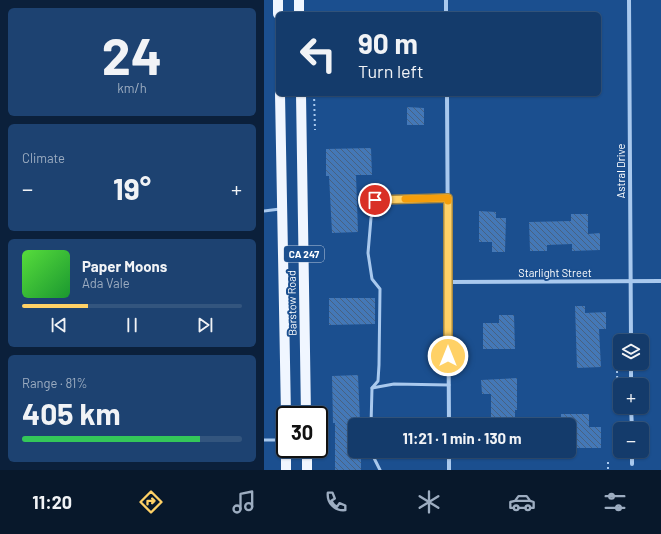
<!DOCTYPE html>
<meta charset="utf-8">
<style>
body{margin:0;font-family:Barlow,sans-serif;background:#1d4271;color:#f1f3f6;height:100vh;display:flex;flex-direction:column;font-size:15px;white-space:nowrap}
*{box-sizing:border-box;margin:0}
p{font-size:13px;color:#9dadc1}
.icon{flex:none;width:22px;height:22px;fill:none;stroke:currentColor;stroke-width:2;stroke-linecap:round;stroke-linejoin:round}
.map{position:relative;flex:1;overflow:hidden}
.sheet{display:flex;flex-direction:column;gap:8px;padding:8px;background:#0b203b;width:264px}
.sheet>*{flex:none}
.hud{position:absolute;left:12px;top:12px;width:325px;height:84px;border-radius:6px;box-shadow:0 1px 3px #0004,0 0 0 1px #33557e;background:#143b6b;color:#f1f3f6;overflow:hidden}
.controls{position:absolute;left:349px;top:334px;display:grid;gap:8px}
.controls a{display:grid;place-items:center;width:36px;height:36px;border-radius:6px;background:#143b6b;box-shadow:0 1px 3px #0004,0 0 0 1px #33557e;font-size:20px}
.speed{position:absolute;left:12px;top:406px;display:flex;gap:8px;font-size:20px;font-weight:700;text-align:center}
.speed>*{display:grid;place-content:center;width:52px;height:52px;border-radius:50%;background:#143b6b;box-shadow:0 1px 3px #0004,0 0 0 1px #33557e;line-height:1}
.speed .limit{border:2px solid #111;border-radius:6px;background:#fff;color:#111}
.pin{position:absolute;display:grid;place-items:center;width:34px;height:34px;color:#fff;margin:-17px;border:2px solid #fff;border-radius:50%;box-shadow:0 1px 4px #0007}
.me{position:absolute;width:44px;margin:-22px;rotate:0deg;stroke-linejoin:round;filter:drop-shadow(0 0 3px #0008)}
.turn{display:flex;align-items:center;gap:14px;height:84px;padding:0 16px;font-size:18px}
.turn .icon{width:52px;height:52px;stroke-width:2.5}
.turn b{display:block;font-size:28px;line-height:34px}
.big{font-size:30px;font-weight:700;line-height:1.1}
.sheet .card{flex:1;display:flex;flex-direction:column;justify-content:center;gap:6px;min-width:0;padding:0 14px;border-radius:6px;background:#1d4271}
.sheet .dial{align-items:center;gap:0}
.dial b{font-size:52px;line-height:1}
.song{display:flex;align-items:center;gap:12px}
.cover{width:48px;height:48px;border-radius:6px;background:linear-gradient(135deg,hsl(110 70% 55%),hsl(130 70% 35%))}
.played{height:4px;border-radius:2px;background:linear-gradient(90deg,#ffd166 30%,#33557e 30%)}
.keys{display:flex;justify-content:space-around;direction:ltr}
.heat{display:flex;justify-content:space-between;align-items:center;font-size:22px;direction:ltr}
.charge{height:6px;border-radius:3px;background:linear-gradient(90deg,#34c759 81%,#33557e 0)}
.trip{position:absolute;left:84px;top:418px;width:228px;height:40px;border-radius:6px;background:#143b6b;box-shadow:0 1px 3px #0004,0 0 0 1px #33557e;font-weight:700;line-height:40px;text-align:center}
.tabs{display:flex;height:64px;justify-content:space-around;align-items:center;background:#08182b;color:#9dadc1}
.tabs .icon{width:28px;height:28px}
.tabs .current{color:#ffd166}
.tabs b{font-size:18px;color:#f1f3f6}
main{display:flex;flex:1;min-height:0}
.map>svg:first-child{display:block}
.building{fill:url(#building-back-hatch)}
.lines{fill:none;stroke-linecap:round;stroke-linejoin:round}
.path{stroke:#a9c9ee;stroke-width:2;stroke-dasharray:2 3;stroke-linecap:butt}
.service{stroke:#a9c9ee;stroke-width:3}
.minor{stroke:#a9c9ee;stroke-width:4}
.primary{stroke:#f0f6ff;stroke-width:10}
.route-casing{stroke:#a68842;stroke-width:10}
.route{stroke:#ffd166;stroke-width:7}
.slow{stroke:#f59e0b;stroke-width:7}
.labels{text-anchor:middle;stroke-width:4;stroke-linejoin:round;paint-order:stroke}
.shield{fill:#1b4f8f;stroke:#bbcadd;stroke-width:1}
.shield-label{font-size:10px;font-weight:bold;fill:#fff}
.street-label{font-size:11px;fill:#fff;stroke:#1b4f8f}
</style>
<main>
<section class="sheet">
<div class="card dial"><b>24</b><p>km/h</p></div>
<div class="card"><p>Climate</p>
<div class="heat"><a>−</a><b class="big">19°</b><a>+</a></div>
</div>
<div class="card">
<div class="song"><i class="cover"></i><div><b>Paper Moons</b><p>Ada Vale</p></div></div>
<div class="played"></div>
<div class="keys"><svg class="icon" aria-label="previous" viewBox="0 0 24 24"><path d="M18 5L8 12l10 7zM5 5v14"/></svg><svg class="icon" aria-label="pause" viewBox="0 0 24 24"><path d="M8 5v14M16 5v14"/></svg><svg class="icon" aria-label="next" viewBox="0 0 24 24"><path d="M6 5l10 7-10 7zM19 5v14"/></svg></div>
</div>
<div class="card"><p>Range · 81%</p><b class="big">405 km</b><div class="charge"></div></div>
</section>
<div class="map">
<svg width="397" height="470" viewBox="0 0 397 470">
<defs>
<pattern id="building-back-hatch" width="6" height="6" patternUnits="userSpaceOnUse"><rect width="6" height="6" fill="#4478b7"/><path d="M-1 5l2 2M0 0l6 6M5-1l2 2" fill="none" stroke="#486282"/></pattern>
</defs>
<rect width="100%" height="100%" fill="#1b4f8f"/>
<!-- building -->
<g class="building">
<path d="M143,107L160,108V125H143Z"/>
<path d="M107,148L108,175H92L94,232L68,233L65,176H62V149Z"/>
<path d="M215,211L232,212V218H242L241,252H228V242H215Z"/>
<path d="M307,214H324V234L336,233V250L308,251V244L283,245V251H266L265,222L307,221Z"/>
<path d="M65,298H111V324L65,325Z"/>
<path d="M311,306H321V313L342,312V329H335L337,367L313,368Z"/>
<path d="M235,315H250L251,349H219V323H235Z"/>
<path d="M94,375L96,422H91V451H97V470H71V423H69L68,376Z"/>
<path d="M253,378V410H251V425H227V394H218L217,380Z"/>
<path d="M297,414H325V427H337V448H305V425H297Z"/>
</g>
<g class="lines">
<!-- path -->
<g class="path">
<path d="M50,94L51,130"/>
<path d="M353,371L354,412"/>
<path d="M344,462V470"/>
</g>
<!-- service -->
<g class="service">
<path d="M0,211L16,209"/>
<path d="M108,388L130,384L185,385"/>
<path d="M107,425L108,388L114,381L115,365L116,289L108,279L104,253L107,218L111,200L183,198"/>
<path d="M0,440H21"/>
<path d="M107,451L108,454L116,470"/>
</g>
<!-- minor -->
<g class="minor">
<path d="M182,0V14"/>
<path d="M365,0L367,341"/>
<path d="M183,94L185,425"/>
<path d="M184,282L397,281"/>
<path d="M367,363V385"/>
<path d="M367,407L368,429"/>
<path d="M185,451V470"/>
<path d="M368,451V464"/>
</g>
<!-- primary -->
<g class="primary">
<path d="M14,0V14"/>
<path d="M35,0V14"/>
<path d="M16,94L22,415"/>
<path d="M37,94L42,415"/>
<path d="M22,449V470"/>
<path d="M43,449V470"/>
</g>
</g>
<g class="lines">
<!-- route casing -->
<g class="route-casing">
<path id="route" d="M111,200L184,198V356"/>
</g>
<!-- route -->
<use href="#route" class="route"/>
<!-- slow -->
<path class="slow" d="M141,199L184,198V201"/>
</g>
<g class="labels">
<!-- shield labels -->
<rect class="shield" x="20" y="246" width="40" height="16" rx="3"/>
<g class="shield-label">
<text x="40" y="258">CA 247</text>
</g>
<!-- street labels -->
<g class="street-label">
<text transform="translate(357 171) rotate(-90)" y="4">Astral Drive</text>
<text x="291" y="277">Starlight Street</text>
<text transform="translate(28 303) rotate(-91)" y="4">Barstow Road</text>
</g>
</g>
</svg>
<div class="controls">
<a><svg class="icon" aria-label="layers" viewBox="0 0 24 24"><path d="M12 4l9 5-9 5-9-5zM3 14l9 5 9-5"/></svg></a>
<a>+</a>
<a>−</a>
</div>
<div class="speed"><div class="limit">30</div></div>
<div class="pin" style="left:111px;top:200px;background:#d93025"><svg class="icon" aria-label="arrive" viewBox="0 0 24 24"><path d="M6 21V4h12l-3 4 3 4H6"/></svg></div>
<svg class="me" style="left:184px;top:356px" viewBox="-20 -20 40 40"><circle r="17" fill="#ffd166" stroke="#fff" stroke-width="3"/><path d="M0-11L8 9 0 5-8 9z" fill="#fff"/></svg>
<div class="trip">11:21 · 1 min · 130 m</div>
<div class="hud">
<div class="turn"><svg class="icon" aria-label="left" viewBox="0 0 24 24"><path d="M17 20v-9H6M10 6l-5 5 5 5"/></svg><div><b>90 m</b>Turn left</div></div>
</div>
</div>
</main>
<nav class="tabs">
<b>11:20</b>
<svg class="icon current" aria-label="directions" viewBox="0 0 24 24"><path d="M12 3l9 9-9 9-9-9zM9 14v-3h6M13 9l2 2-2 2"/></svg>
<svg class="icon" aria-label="music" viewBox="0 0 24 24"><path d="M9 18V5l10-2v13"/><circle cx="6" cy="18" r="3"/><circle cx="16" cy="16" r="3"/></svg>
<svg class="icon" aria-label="phone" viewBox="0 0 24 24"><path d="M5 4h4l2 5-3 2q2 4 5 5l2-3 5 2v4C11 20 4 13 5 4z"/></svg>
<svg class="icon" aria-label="climate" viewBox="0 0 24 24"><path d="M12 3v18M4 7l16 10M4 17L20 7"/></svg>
<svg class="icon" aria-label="car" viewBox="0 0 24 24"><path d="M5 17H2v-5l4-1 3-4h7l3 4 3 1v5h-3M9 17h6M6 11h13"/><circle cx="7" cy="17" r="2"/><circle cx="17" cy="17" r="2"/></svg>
<svg class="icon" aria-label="filters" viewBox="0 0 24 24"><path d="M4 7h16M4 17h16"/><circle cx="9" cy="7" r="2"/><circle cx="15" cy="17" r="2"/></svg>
</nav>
